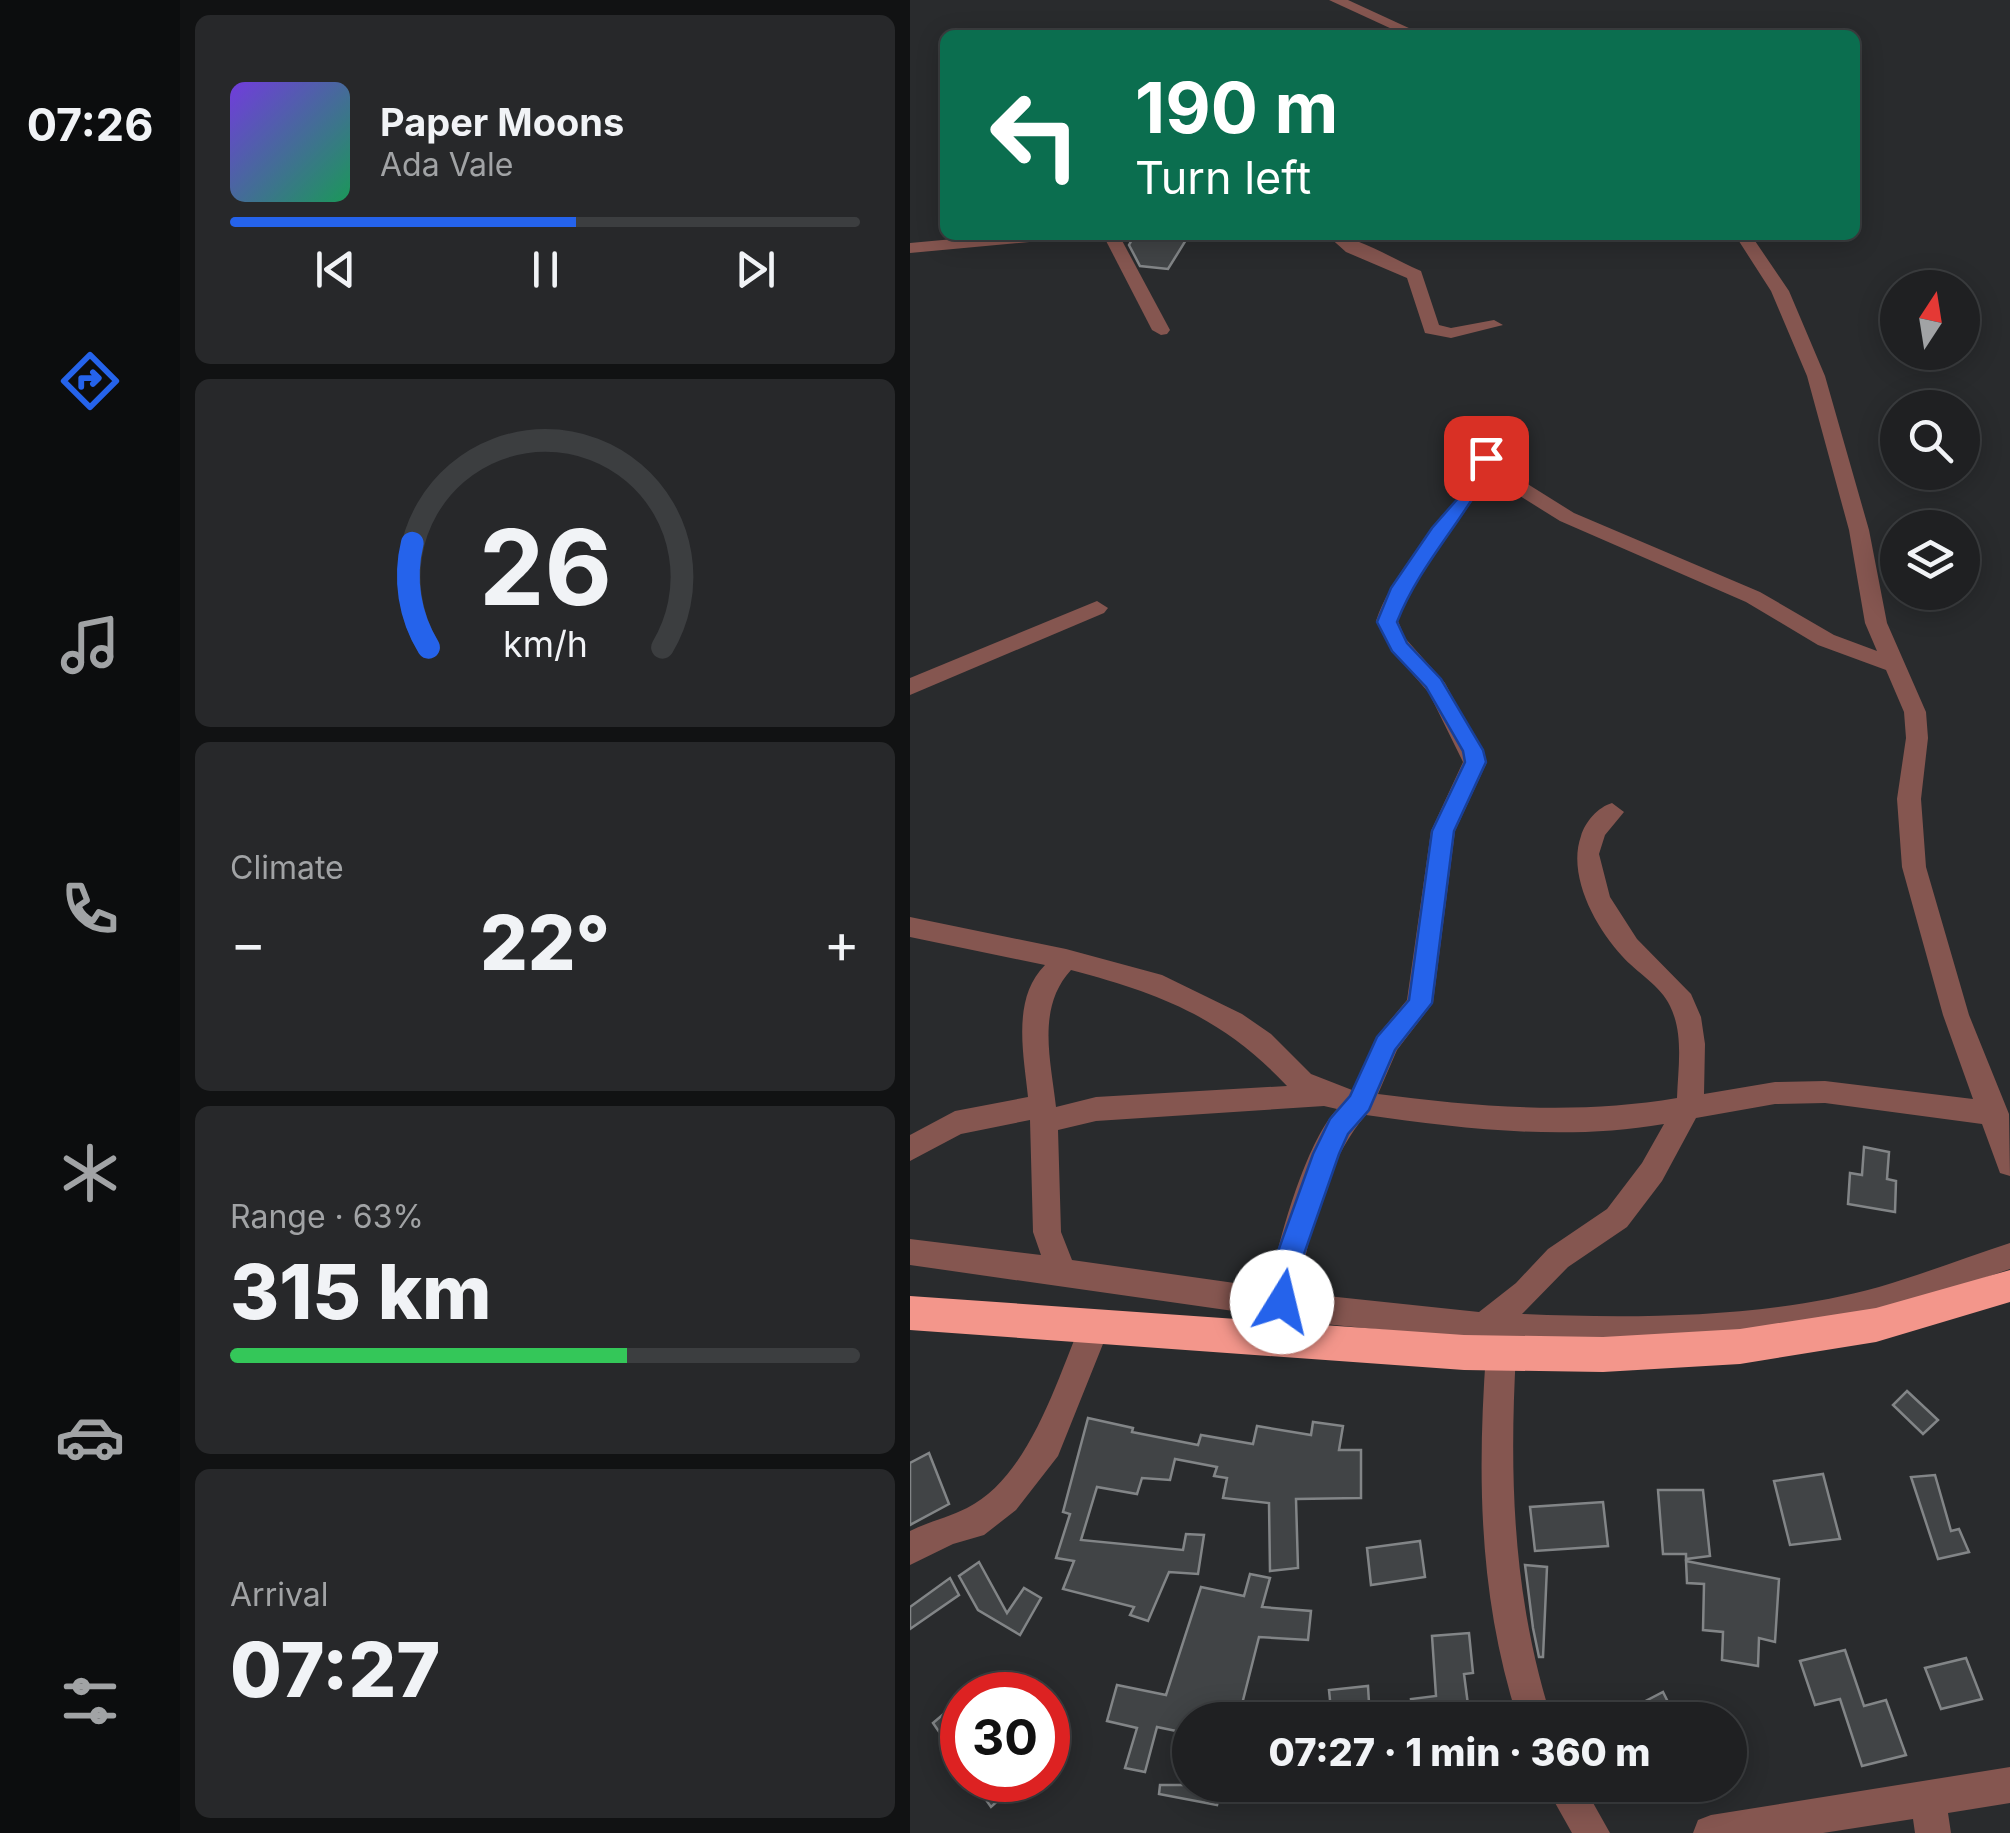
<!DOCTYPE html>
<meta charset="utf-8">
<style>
body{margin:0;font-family:Inter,sans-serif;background:#27282a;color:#f1f3f6;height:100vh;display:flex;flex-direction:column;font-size:38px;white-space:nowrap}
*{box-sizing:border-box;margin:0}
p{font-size:32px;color:#a1a3a5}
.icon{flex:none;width:55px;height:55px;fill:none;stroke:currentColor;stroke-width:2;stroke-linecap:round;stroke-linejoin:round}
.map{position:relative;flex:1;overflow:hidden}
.panel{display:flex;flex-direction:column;gap:15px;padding:15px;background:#111213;width:730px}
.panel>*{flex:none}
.hud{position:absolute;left:30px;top:30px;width:920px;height:210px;border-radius:15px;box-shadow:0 5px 25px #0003,0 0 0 2px #3c3e40;background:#0b6e4f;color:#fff;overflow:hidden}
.needle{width:65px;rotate:12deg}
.buttons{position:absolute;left:970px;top:270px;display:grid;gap:20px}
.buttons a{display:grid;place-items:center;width:100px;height:100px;border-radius:50%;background:#1f2022;box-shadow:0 5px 25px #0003,0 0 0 2px #3c3e40;font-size:50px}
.speed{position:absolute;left:30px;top:1672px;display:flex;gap:20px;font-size:50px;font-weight:700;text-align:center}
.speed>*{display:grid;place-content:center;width:130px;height:130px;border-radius:50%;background:#1f2022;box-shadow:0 5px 25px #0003,0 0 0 2px #3c3e40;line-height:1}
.speed .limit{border:15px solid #d22;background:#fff;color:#111}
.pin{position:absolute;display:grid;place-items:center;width:85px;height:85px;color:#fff;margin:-42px;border-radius:20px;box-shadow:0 5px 15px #0006}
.me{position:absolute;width:110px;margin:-55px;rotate:9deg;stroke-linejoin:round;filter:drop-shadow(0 0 8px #0008)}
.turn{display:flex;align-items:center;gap:35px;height:210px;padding:0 30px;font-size:45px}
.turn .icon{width:130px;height:130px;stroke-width:2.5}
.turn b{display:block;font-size:70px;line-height:85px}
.big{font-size:75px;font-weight:800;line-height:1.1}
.panel .card{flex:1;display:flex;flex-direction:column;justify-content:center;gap:15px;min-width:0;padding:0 35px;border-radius:15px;background:#27282a}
.panel .dial{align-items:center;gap:0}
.dial svg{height:260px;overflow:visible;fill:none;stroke:#3c3e40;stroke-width:7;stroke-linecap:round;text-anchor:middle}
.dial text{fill:#f1f3f6;stroke:none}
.song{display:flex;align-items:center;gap:30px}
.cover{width:120px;height:120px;border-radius:15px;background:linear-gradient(135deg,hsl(260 70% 55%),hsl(150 70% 35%))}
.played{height:10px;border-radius:5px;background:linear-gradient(90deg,#2563eb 55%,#3c3e40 55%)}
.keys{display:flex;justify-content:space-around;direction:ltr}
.heat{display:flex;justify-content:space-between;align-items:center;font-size:55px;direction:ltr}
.charge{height:15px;border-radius:8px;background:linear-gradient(90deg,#34c759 63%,#3c3e40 0)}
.trip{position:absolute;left:262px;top:1702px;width:575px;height:100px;border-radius:50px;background:#1f2022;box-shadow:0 5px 25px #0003,0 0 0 2px #3c3e40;font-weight:800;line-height:100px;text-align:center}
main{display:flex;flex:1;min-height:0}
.tab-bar{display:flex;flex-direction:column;width:180px;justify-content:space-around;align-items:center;background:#0c0d0e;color:#a1a3a5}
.tab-bar .icon{width:70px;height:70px}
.tab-bar .on{color:#2563eb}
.tab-bar b{font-size:45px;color:#f1f3f6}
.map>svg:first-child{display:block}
.building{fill:#414446;stroke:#828587;stroke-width:2.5}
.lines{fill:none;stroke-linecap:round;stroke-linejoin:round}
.street{fill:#855650;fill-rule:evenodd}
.highway{fill:#f3968b;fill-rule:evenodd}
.route{fill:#2563eb;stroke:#184099;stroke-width:2.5}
</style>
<main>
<nav class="tab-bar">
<b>07:26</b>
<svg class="icon on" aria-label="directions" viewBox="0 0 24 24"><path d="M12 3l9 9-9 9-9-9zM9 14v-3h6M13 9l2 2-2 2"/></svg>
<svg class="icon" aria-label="music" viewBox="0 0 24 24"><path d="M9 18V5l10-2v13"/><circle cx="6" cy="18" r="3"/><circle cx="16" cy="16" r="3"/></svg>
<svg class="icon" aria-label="phone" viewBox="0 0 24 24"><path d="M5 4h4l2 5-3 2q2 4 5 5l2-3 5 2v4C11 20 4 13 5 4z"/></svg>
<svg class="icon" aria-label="climate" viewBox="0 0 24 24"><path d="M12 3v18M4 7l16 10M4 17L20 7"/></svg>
<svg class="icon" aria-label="car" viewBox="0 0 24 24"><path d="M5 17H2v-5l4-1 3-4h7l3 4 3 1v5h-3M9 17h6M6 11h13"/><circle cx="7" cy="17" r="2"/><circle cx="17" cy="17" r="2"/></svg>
<svg class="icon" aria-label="filters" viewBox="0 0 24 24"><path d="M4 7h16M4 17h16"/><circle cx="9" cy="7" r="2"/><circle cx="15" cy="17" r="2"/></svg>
</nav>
<section class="panel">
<div class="card">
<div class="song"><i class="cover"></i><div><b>Paper Moons</b><p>Ada Vale</p></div></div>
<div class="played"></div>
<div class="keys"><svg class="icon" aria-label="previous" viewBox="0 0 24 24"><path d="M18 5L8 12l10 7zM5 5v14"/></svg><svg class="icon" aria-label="pause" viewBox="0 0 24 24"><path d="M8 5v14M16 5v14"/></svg><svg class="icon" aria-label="next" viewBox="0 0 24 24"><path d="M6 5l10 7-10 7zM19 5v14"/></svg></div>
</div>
<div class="card dial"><svg viewBox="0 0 100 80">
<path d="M14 69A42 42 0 1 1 86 69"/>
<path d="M14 69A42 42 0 0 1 9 37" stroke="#2563eb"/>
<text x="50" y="56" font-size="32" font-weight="700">26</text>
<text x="50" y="72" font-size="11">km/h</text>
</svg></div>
<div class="card"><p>Climate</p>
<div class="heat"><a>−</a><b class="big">22°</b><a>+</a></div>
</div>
<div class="card"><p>Range · 63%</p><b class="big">315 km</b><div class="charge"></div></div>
<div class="card"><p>Arrival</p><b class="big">07:27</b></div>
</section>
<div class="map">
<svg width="1100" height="1833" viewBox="0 0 1100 1833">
<rect width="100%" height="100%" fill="#292b2d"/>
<!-- building -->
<g class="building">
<path d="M249,235L276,240L258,269L230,266L219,245L223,238Z"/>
<path d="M954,1147L979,1152L977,1179L986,1181L985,1212L938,1204L940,1173L952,1175Z"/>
<path d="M997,1391L1028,1420L1013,1434L983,1405Z"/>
<path d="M178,1418L223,1428L222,1432L288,1445L291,1435L343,1444L347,1426L401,1435L403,1422L433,1426L429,1450H451V1498L386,1499L388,1568L360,1571L359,1503L313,1498L317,1478L304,1476L307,1467L265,1459L260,1480L232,1478L227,1494L187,1487L171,1540L273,1550L276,1534L294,1535L288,1574L259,1572L238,1621L220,1615L224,1607L153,1589L164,1561L146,1558L160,1514L153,1512Z"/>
<path d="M19,1453L39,1504L0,1525V1463Z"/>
<path d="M913,1474L930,1539L880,1545L864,1481Z"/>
<path d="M1025,1475L1041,1531L1049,1529L1059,1552L1028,1559L1001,1477Z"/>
<path d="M748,1490H793L800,1556L776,1559V1554H753Z"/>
<path d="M693,1502L698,1546L625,1551L620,1507Z"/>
<path d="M510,1541L515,1577L461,1585L457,1548Z"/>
<path d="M776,1561L869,1579L865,1642L849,1638L848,1666L812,1660L813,1632L793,1630L794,1584L777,1583Z"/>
<path d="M69,1562L97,1613L114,1588L131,1598L110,1635L68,1610L49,1576Z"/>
<path d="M615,1565L637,1567L633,1657H629L623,1628Z"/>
<path d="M340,1574L360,1578L352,1607L401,1611L398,1640L349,1637L328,1720H280L276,1733L247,1727L235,1772L215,1768L227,1728L197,1721L207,1685L256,1695L291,1587L334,1596Z"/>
<path d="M40,1578L49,1595L0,1629V1607Z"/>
<path d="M559,1633L563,1673L554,1674L560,1720H503L501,1699L526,1696L522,1636Z"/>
<path d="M935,1650L954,1706L976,1700L996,1755L952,1766L930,1699L905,1705L890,1661Z"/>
<path d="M1056,1658L1072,1699L1031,1709L1015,1668Z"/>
<path d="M458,1686L460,1720H422L419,1690Z"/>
<path d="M753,1692L767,1720H699Z"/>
<path d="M43,1706L52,1719V1765L23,1723Z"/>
<path d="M62,1780H111L81,1807Z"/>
<path d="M250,1785H312L307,1805L249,1794Z"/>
</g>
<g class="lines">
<!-- street -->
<g class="street">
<path d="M419,0H438L514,35H495Z"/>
<path d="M87,235H149L141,240L0,253V243Z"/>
<path d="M193,235H209L260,330L257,334L251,335L242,330Z"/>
<path d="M417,235C447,235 482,259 511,271L529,325L541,328L584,320L593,325L541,338L515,333L497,278L436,252Z"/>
<path d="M825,235H841L879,291L915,376L959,530L977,623L1016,712L1018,738L1011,799L1016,867L1059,1015L1099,1114L1100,1176L1090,1173L1072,1124L915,1103L865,1104L786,1118L752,1181L717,1227L658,1267L612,1314C727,1319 858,1318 969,1287C1013,1274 1057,1257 1100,1243V1269L967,1315L831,1339L693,1346L598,1341L606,1353C599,1480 603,1598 642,1720H608C569,1598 567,1480 576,1353L586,1341L414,1324L0,1265V1239L131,1255L123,1232L120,1120L51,1134L0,1161V1135L45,1111L118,1097C114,1055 101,999 135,965L0,937V917L156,949L252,975L332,1014L361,1034L401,1074L442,1090L467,1036L497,1000L521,831L553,762L519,693L480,648L466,621C486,562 535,526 563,472C571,457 569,440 576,423H590L592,427L588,459L611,480L664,513L850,592L924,635L967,651L955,623L939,530L897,376L861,291ZM582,474L597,488L650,521L836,602L908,645L976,670L994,712L996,738L987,799L992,867L1033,1015L1063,1099L915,1081L865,1082L794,1094L795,1044L791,1017L781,994L727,939L700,897L689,854L695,835L714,812L702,803C688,807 675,822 671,836C657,875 685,927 712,956C726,972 751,986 760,1006C774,1034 768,1068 767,1098C667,1115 567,1107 468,1094L487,1050L523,1003L545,831L577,762L535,683L495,638L488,621L508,575ZM161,970C251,994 312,1017 377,1086L186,1097L146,1107C141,1061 126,1008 161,970ZM414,1106L427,1109C396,1142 367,1243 360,1288L162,1260L151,1232L148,1130L186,1121ZM456,1115C554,1129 655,1141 754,1124L732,1163L697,1209L638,1249L606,1283L569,1312L389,1293C397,1237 418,1157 456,1115Z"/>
<path d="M187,601L198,608L194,613L0,695V678Z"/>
<path d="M186,1310L197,1314L201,1324L148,1456L106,1510L74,1535L43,1544L0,1565V1531C18,1522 39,1517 57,1508C121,1476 148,1375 175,1314Z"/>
<path d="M1100,1767V1803L1038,1813L1041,1833H1005L1003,1819L913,1833H783L788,1820L801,1815Z"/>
<path d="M635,1785H673L700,1833H662Z"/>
</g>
<!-- highway -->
<path class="highway" d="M1100,1270V1302L966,1342L830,1364L693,1372L554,1370L0,1330V1296L554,1335L693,1337L830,1329L966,1308Z"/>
</g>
<!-- route -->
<path class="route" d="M576,453L585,458C558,517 511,561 487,622L497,643L531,679L573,750L576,762L544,831L522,1003L485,1050L459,1110L438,1134L429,1154L394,1254L382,1311L372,1315L363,1311L359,1302L367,1254L403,1154L420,1119L440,1096L467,1037L499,1000L522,831L555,762L553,751L516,687L482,651L467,622L481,588L522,528L550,496L570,455Z"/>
</svg>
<div class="buttons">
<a><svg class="needle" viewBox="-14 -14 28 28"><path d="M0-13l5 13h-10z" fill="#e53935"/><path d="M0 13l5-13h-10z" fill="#a1a3a5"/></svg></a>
<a><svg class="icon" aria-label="search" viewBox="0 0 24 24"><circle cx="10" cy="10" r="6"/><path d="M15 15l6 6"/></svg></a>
<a><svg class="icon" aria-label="layers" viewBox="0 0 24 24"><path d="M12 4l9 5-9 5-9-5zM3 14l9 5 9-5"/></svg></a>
</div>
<div class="speed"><div class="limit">30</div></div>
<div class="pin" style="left:576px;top:458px;background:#d93025"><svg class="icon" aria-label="arrive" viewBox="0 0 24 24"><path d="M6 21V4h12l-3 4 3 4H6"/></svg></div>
<svg class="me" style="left:372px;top:1302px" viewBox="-20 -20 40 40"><circle r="19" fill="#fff"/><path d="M0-13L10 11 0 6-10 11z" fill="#2563eb"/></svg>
<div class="trip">07:27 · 1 min · 360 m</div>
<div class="hud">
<div class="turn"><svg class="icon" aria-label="left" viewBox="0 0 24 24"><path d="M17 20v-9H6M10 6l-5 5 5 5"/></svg><div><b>190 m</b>Turn left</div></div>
</div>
</div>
</main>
